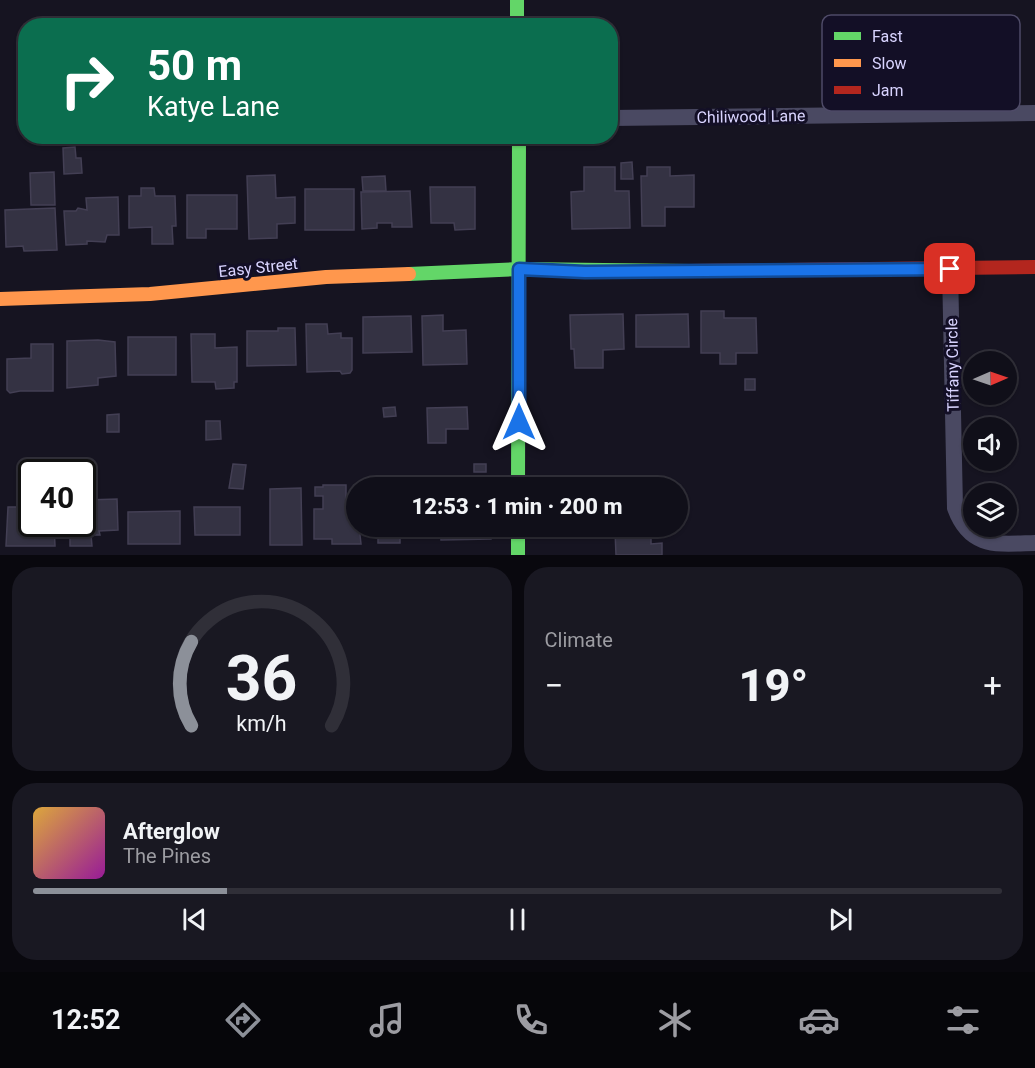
<!DOCTYPE html>
<meta charset="utf-8">
<style>
body{margin:0;font-family:Roboto,sans-serif;background:#191822;color:#f1f3f6;height:100vh;display:flex;flex-direction:column;font-size:22px;white-space:nowrap}
*{box-sizing:border-box;margin:0}
p{font-size:20px;color:#9c9ca2}
.icon{flex:none;width:33px;height:33px;fill:none;stroke:currentColor;stroke-width:2;stroke-linecap:round;stroke-linejoin:round}
.map{position:relative;height:555px;overflow:hidden}
.side{display:flex;flex-direction:column;gap:12px;padding:12px;background:#09080e;flex:1}
.side>*{flex:none}
.top-card{position:absolute;left:18px;top:18px;width:600px;height:126px;border-radius:24px;box-shadow:0 2px 4px #0004,0 0 0 2px #302f38;background:#0b6e4f;color:#fff;overflow:hidden}
.needle{width:39px;rotate:88deg}
.controls{position:absolute;left:963px;top:351px;display:grid;gap:12px}
.controls a{display:grid;place-items:center;width:54px;height:54px;border-radius:50%;background:#100f19;box-shadow:0 2px 4px #0004,0 0 0 2px #302f38;font-size:30px}
.speed{position:absolute;left:18px;top:459px;display:flex;gap:12px;font-size:30px;font-weight:700;text-align:center}
.speed>*{display:grid;place-content:center;width:78px;height:78px;border-radius:50%;background:#100f19;box-shadow:0 2px 4px #0004,0 0 0 2px #302f38;line-height:1}
.speed .limit{border:3px solid #111;border-radius:9px;background:#fff;color:#111}
.pin{position:absolute;display:grid;place-items:center;width:51px;height:51px;color:#fff;margin:-26px;border-radius:12px;box-shadow:0 3px 9px #0006}
.me{position:absolute;width:66px;margin:-33px;rotate:0deg;stroke-linejoin:round;filter:drop-shadow(0 0 4px #0008)}
.turn{display:flex;align-items:center;gap:21px;height:126px;padding:0 30px;font-size:27px}
.turn .icon{width:78px;height:78px;stroke-width:2.5}
.turn b{display:block;font-size:42px;line-height:51px}
.big{font-size:45px;font-weight:800;line-height:1.1}
.side .tile{flex:1;display:flex;flex-direction:column;justify-content:center;gap:9px;min-width:0;padding:0 21px;border-radius:24px;background:#191822}
.side .dial{align-items:center;gap:0}
.dial svg{height:156px;overflow:visible;fill:none;stroke:#302f38;stroke-width:7;stroke-linecap:round;text-anchor:middle}
.dial text{fill:#f1f3f6;stroke:none}
.song{display:flex;align-items:center;gap:18px}
.cover{width:72px;height:72px;border-radius:9px;background:linear-gradient(135deg,hsl(40 70% 55%),hsl(300 70% 35%))}
.played{height:6px;border-radius:3px;background:linear-gradient(90deg,#8c9099 20%,#302f38 20%)}
.keys{display:flex;justify-content:space-around;direction:ltr}
.heat{display:flex;justify-content:space-between;align-items:center;font-size:33px;direction:ltr}
.side .tiles{flex:1;display:grid;gap:12px;grid-template-columns:1fr 1fr}
.tile:last-child{grid-column:span 2}
.trip{position:absolute;left:346px;top:477px;width:342px;height:60px;border-radius:30px;background:#100f19;box-shadow:0 2px 4px #0004,0 0 0 2px #302f38;font-weight:800;line-height:60px;text-align:center}
.tab-bar{display:flex;height:96px;justify-content:space-around;align-items:center;background:#06060a;color:#9c9ca2}
.tab-bar .icon{width:42px;height:42px}
.tab-bar .selected{color:#8c9099}
.tab-bar b{font-size:27px;color:#f1f3f6}
.map>svg:first-child{display:block}
.building{fill:#343243;stroke:#433f54;stroke-width:1.5}
.lines{fill:none;stroke-linecap:round;stroke-linejoin:round}
.street{stroke:#4a4962;stroke-width:16}
.fast{stroke:#63d668;stroke-width:14}
.slow{stroke:#ff974d;stroke-width:14}
.jam{stroke:#b3261e;stroke-width:14}
.route-casing{stroke:#114b97;stroke-width:15}
.route{stroke:#1a73e8;stroke-width:10}
.labels{text-anchor:middle;stroke-width:6;stroke-linejoin:round;paint-order:stroke}
.street-label{font-size:16px;fill:#d9d4ff;stroke:#130f26}
.key{fill:#130f26;stroke:#4e4a67;stroke-width:1.5}
.key-label{font-size:16px;fill:#d9d4ff}
</style>
<div class="map">
<svg width="1035" height="555" viewBox="0 0 1035 555">
<rect width="100%" height="100%" fill="#161421"/>
<!-- building -->
<g class="building">
<rect x="381" y="136" width="19" height="6"/>
<path d="M75,147L76,158H81L82,173L64,174L63,148Z"/>
<path d="M632,162L633,179H621V163Z"/>
<path d="M584,167H615V191H629L630,228L572,229L571,192L584,191Z"/>
<path d="M647,167H670V176L694,175V207H665V226H642L641,176H647Z"/>
<path d="M54,172L55,205H31L30,173Z"/>
<path d="M275,175L276,198L295,197V223L277,224V238L249,239L247,176Z"/>
<path d="M385,176L386,191H363L362,177Z"/>
<path d="M430,187H475V229L455,230L454,223H431Z"/>
<path d="M141,188H154L155,196H175L176,226H172L173,244H152V227L129,228V196H141Z"/>
<rect x="305" y="189" width="49" height="41"/>
<path d="M410,191L412,227H392V223H377V228L362,229L361,192Z"/>
<path d="M187,195H237V229H206V238H187Z"/>
<path d="M118,197L119,235H107L105,242L87,241V244L66,245L64,211H76L78,208L87,210L86,198Z"/>
<path d="M55,208L57,250L24,251L23,246L6,247L5,210Z"/>
<path d="M701,311H724V318H756L757,353H736V364H720V353H701Z"/>
<path d="M623,314L624,349L603,350V368H575L574,349H571L570,315Z"/>
<path d="M688,314L689,347H636V315Z"/>
<path d="M443,315V331L466,330L467,364L423,365L422,316Z"/>
<path d="M411,316L412,352L363,353V317Z"/>
<path d="M306,324H327L328,334L341,333V338H352V370L350,373L342,374L340,371L307,372Z"/>
<path d="M278,328H295L296,365L247,366V331H278Z"/>
<path d="M191,334H215V348L237,347V382H234V388L216,389L215,382H192Z"/>
<rect x="128" y="337" width="48" height="38"/>
<path d="M98,340L115,342L116,376L98,378V385L67,388V341Z"/>
<path d="M31,344H53V391H20L10,393L7,390V359L31,358Z"/>
<rect x="745" y="379" width="10" height="11"/>
<path d="M395,407L396,416L384,417L383,408Z"/>
<path d="M467,407L468,429H446V443H428L427,408Z"/>
<path d="M119,414V432H107V415Z"/>
<path d="M206,421H220L221,439L206,440Z"/>
<path d="M233,464L246,465L243,489L229,488Z"/>
<rect x="474" y="464" width="12" height="8"/>
<path d="M323,485H346V508H357L361,544H332V539H314V509H323V496H315V487H323Z"/>
<path d="M82,488H85L86,500L117,499L118,530L99,531L100,535H91L92,546H70V524H82Z"/>
<path d="M301,488L302,545H270V489Z"/>
<path d="M32,499V524H54L55,546H6L8,507H20L19,500Z"/>
<path d="M194,507H240V535H195Z"/>
<path d="M180,511V544H128V512Z"/>
<rect x="378" y="526" width="22" height="17"/>
<path d="M440,526H491V539L441,540Z"/>
<path d="M651,530V544L662,543V555H616L615,531Z"/>
</g>
<g class="lines">
<!-- street -->
<g class="street">
<path d="M610,118L1035,113"/>
<path d="M950,269L955,508C970,549 997,544 1035,543"/>
</g>
<!-- fast -->
<g class="fast">
<path d="M517,0V26"/>
<path d="M409,274L519,269L689,271"/>
<path d="M518,488L519,136"/>
<path d="M518,526V555"/>
</g>
<!-- slow -->
<path class="slow" d="M0,299L150,294L326,277L409,274"/>
<!-- jam -->
<path class="jam" d="M689,271L1035,267"/>
</g>
<g class="lines">
<!-- route casing -->
<g class="route-casing">
<path id="route" d="M519,422V269L585,272L950,269"/>
</g>
<!-- route -->
<use href="#route" class="route"/>
</g>
<g class="labels">
<!-- street labels -->
<g class="street-label">
<text transform="translate(751 116) rotate(-1)" y="6">Chiliwood Lane</text>
<text transform="translate(258 267) rotate(-6)" y="6">Easy Street</text>
<text transform="translate(952 365) rotate(-91)" y="6">Tiffany Circle</text>
</g>
</g>
<!-- legend -->
<rect x="822" y="15" width="198" height="96" rx="9" class="key"/>
<rect x="834" y="32" width="27" height="8" fill="#63d668"/>
<rect x="834" y="59" width="27" height="8" fill="#ff974d"/>
<rect x="834" y="86" width="27" height="8" fill="#b3261e"/>
<g class="key-label">
<text x="872" y="42">Fast</text>
<text x="872" y="69">Slow</text>
<text x="872" y="96">Jam</text>
</g>
</svg>
<div class="controls">
<a><svg class="needle" viewBox="-14 -14 28 28"><path d="M0-13l5 13h-10z" fill="#e53935"/><path d="M0 13l5-13h-10z" fill="#9c9ca2"/></svg></a>
<a><svg class="icon" aria-label="sound" viewBox="0 0 24 24"><path d="M4 9h4l5-4v14l-5-4H4zM17 9q2 3 0 6"/></svg></a>
<a><svg class="icon" aria-label="layers" viewBox="0 0 24 24"><path d="M12 4l9 5-9 5-9-5zM3 14l9 5 9-5"/></svg></a>
</div>
<div class="speed"><div class="limit">40</div></div>
<div class="pin" style="left:950px;top:269px;background:#d93025"><svg class="icon" aria-label="arrive" viewBox="0 0 24 24"><path d="M6 21V4h12l-3 4 3 4H6"/></svg></div>
<svg class="me" style="left:519px;top:422px" viewBox="-20 -20 40 40"><path d="M0-17L14 15 0 8-14 15z" fill="#1a73e8" stroke="#fff" stroke-width="4"/></svg>
<div class="trip">12:53 · 1 min · 200 m</div>
<div class="top-card">
<div class="turn"><svg class="icon" aria-label="right" viewBox="0 0 24 24"><path d="M7 20v-9h11M14 6l5 5-5 5"/></svg><div><b>50 m</b>Katye Lane</div></div>
</div>
</div>
<section class="side">
<div class="tiles">
<div class="tile dial"><svg viewBox="0 0 100 80">
<path d="M14 69A42 42 0 1 1 86 69"/>
<path d="M14 69A42 42 0 0 1 14 26" stroke="#8c9099"/>
<text x="50" y="56" font-size="32" font-weight="700">36</text>
<text x="50" y="72" font-size="11">km/h</text>
</svg></div>
<div class="tile"><p>Climate</p>
<div class="heat"><a>−</a><b class="big">19°</b><a>+</a></div>
</div>
<div class="tile">
<div class="song"><i class="cover"></i><div><b>Afterglow</b><p>The Pines</p></div></div>
<div class="played"></div>
<div class="keys"><svg class="icon" aria-label="previous" viewBox="0 0 24 24"><path d="M18 5L8 12l10 7zM5 5v14"/></svg><svg class="icon" aria-label="pause" viewBox="0 0 24 24"><path d="M8 5v14M16 5v14"/></svg><svg class="icon" aria-label="next" viewBox="0 0 24 24"><path d="M6 5l10 7-10 7zM19 5v14"/></svg></div>
</div>
</div>
</section>
<nav class="tab-bar">
<b>12:52</b>
<svg class="icon selected" aria-label="directions" viewBox="0 0 24 24"><path d="M12 3l9 9-9 9-9-9zM9 14v-3h6M13 9l2 2-2 2"/></svg>
<svg class="icon" aria-label="music" viewBox="0 0 24 24"><path d="M9 18V5l10-2v13"/><circle cx="6" cy="18" r="3"/><circle cx="16" cy="16" r="3"/></svg>
<svg class="icon" aria-label="phone" viewBox="0 0 24 24"><path d="M5 4h4l2 5-3 2q2 4 5 5l2-3 5 2v4C11 20 4 13 5 4z"/></svg>
<svg class="icon" aria-label="climate" viewBox="0 0 24 24"><path d="M12 3v18M4 7l16 10M4 17L20 7"/></svg>
<svg class="icon" aria-label="car" viewBox="0 0 24 24"><path d="M5 17H2v-5l4-1 3-4h7l3 4 3 1v5h-3M9 17h6M6 11h13"/><circle cx="7" cy="17" r="2"/><circle cx="17" cy="17" r="2"/></svg>
<svg class="icon" aria-label="filters" viewBox="0 0 24 24"><path d="M4 7h16M4 17h16"/><circle cx="9" cy="7" r="2"/><circle cx="15" cy="17" r="2"/></svg>
</nav>
